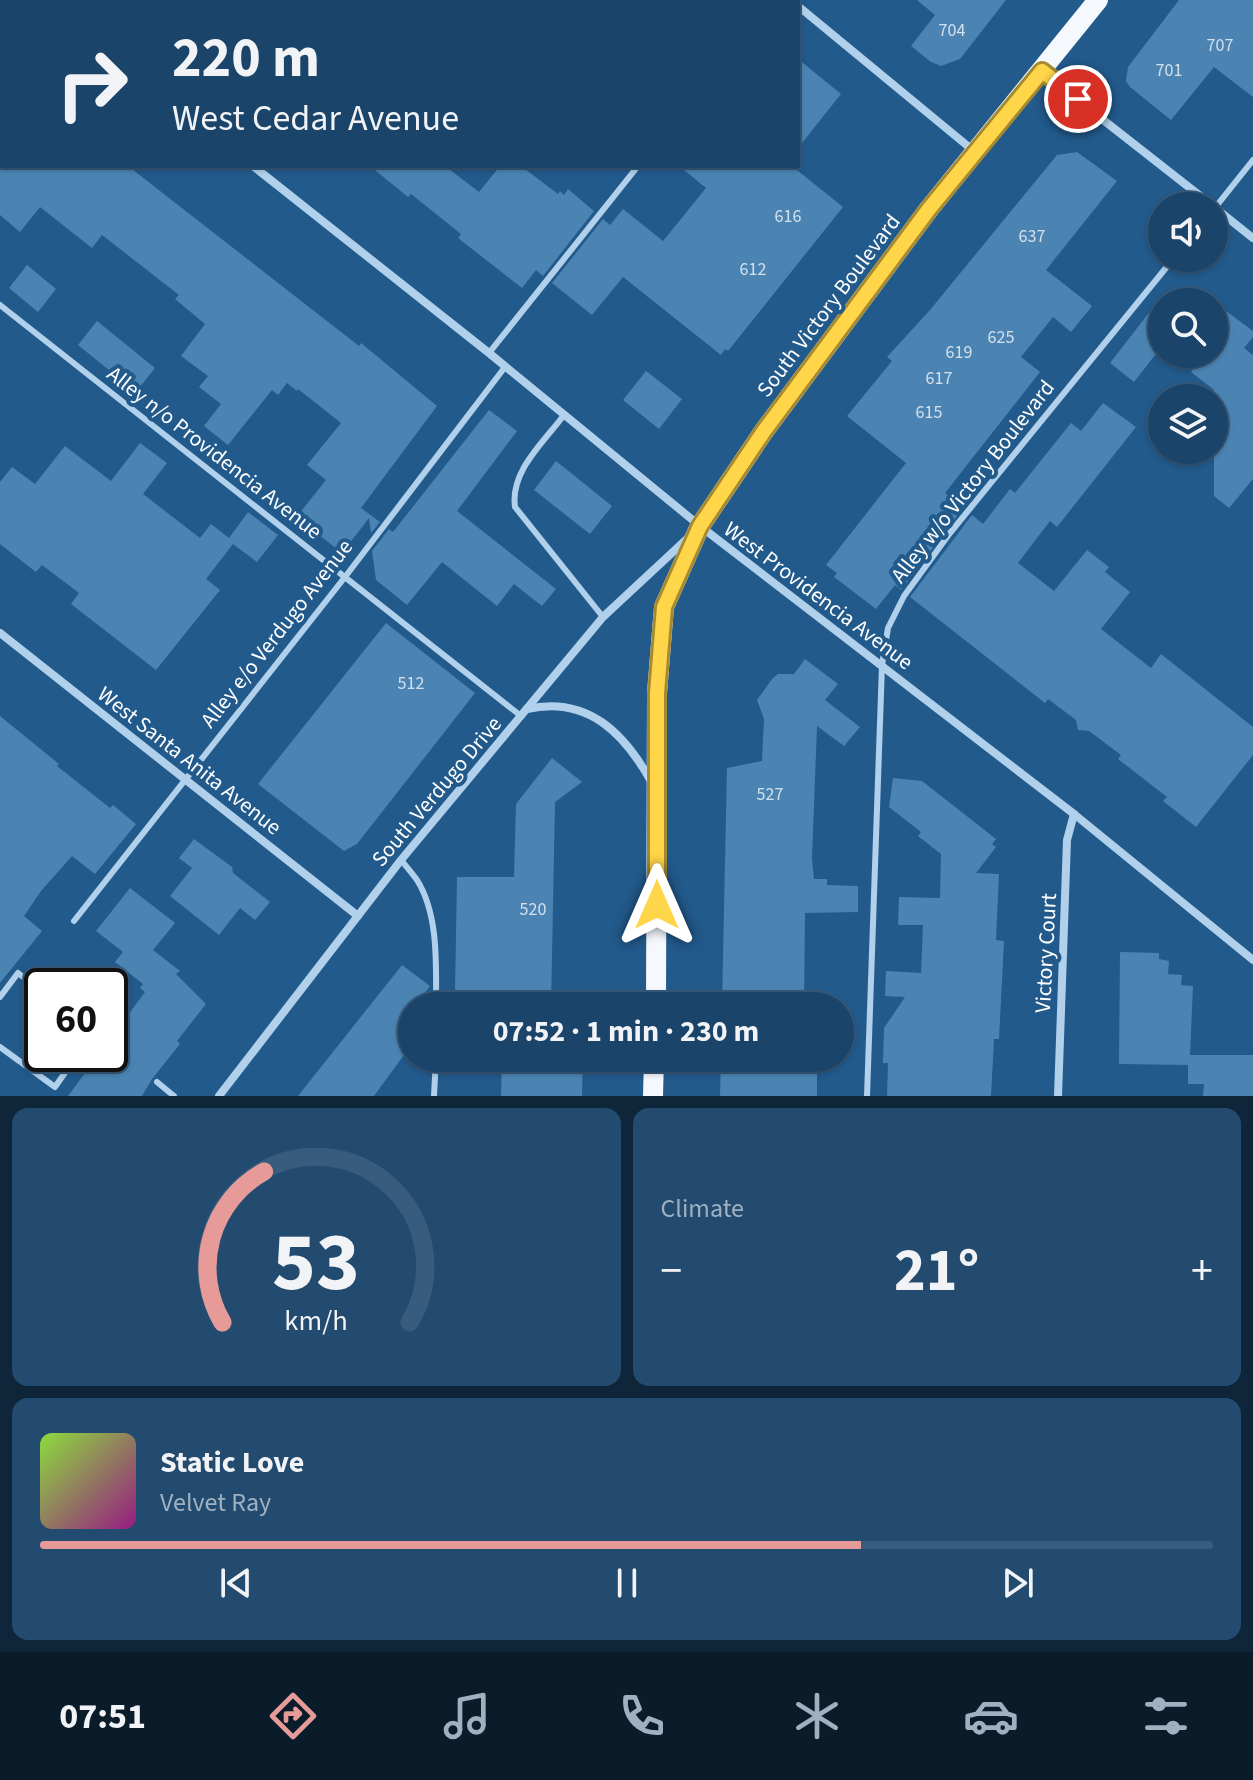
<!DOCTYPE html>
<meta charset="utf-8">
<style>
body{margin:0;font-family:"Source Sans 3",sans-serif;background:#234b6f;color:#f1f3f6;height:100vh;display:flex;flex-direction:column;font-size:30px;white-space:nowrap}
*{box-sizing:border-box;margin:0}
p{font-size:26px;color:#9fb0c0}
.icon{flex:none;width:44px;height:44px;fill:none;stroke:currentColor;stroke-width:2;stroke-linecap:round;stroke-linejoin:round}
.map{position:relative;height:1096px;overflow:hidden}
.drawer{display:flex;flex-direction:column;gap:12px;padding:12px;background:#0e253a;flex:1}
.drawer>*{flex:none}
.hud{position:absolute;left:0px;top:0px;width:800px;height:168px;box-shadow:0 2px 6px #0004,0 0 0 2px #385c7d;background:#1a4469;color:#f1f3f6;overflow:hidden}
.fabs{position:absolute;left:1148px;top:192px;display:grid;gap:16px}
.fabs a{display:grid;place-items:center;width:80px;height:80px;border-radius:50%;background:#1a4469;box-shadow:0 2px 6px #0004,0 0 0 2px #385c7d;font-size:40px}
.speed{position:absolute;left:24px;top:968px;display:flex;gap:16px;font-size:40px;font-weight:700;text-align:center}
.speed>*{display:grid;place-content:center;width:104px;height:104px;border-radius:50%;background:#1a4469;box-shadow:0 2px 6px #0004,0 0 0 2px #385c7d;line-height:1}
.speed .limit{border:4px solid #111;border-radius:12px;background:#fff;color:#111}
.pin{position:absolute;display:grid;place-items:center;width:68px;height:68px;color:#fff;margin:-34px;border:4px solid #fff;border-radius:50%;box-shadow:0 2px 8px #0007}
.me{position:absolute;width:88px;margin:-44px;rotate:0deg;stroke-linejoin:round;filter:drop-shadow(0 0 6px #0008)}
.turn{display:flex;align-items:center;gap:28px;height:168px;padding:0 40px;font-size:36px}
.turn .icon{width:104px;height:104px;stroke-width:2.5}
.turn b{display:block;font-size:56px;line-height:68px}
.big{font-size:60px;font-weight:700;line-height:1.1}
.drawer .card{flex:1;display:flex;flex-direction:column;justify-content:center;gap:12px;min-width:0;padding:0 28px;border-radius:16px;background:#234b6f}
.drawer .dial{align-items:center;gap:0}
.dial svg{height:208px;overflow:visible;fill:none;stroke:#385c7d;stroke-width:7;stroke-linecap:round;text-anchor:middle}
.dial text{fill:#f1f3f6;stroke:none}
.song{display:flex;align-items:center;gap:24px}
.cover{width:96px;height:96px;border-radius:12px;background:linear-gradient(135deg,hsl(90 70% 55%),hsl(310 70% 35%))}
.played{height:8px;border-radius:4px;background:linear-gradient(90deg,#e69b98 70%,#385c7d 70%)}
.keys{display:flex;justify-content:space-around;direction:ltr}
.heat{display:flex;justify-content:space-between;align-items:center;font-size:44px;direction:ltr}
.drawer .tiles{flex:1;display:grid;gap:12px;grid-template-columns:1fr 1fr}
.card:last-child{grid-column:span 2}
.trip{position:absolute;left:398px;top:992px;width:456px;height:80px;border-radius:40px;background:#1a4469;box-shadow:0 2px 6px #0004,0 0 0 2px #385c7d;font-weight:700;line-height:80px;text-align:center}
.tabs{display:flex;height:128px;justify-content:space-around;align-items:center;background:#0a1b2a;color:#9fb0c0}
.tabs .icon{width:56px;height:56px}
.tabs .on{color:#e69b98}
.tabs b{font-size:36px;color:#f1f3f6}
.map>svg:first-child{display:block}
.building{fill:#4b84b3}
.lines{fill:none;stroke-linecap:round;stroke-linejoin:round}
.service{stroke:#b0d0eb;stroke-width:6}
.minor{stroke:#b0d0eb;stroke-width:8}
.primary{stroke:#f5f9fe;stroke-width:20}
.route-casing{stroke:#a68a30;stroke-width:20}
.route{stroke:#ffd54a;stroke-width:14}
.labels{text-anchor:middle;stroke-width:8;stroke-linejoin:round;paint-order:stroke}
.number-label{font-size:18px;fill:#d2e0ec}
.street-label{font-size:22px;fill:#fff;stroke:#225a8c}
</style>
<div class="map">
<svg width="1253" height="1096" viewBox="0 0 1253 1096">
<rect width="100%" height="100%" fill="#225a8c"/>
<!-- building -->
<g class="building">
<path d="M917,0H1006L960,59L941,66L931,62L911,46L935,15Z"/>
<path d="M1179,0H1253V97L1214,67L1171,120L1130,87L1126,81L1128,67Z"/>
<path d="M798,59L841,94L798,148Z"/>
<path d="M1077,152L1117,181L1046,270L1092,306L1071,332L1053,317L1021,357L1040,372L945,493L963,508L901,590L895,585L876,609L834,577L837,573L826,565L906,463L847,416L892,361L887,357L930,310L1057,155Z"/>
<path d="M0,166H128L359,346L361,343L437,406L361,508L380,522L371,533L369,518L342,553L318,534L316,537L294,520L326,480L307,465L341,423L298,389L297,391L287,383L278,395L272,390L228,445L204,426L221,404L199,387L208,376L181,356L205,324L175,299L179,295L102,235L92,248L40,207L20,232L0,215Z"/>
<path d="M370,166H445L479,192L500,166H521L558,194L560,191L564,195L568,189L594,211L543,276L536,270L522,288L458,238L461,234L411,194L408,197Z"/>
<path d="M679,166H792L843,207L728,351L725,349L721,355L623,277L592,315L552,283L603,219L610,225L623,209L663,241L706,188Z"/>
<path d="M27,265L56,289L38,312L9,288Z"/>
<path d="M1162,296V346L1134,382L1110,363Z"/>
<path d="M1214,302L1253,331V337L1244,348L1253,355V479L1229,508L1214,496V390L1191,372L1205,354H1214Z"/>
<path d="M97,321L155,368L136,392L78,345Z"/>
<path d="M646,371L682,399L659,429L623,400Z"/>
<path d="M1103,403L1136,427L1057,527L1050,521L1018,563L1054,591L1087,550L1109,567L1105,572L1130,592L1101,629L1151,668L1161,654L1253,727V755L1196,827L1163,801L1167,797L1118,759L1121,755L1089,731L1078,730L1076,720L1048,699L1045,703L910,597L972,515L983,524L1010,489L1015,493L1071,423L1081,431Z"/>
<path d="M489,410L517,431L457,511L556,589L542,606L514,584L497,606L442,562L407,605L376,580L372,551L389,529L393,532Z"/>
<path d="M140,443L167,463L143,494L200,538L211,524L229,538L248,512L278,535L257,562L233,544L206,579L220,590L156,670L71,604L79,593L42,565L36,572L0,544V482L12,467L35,484L65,446L111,481Z"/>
<path d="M556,461L612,506L590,534L534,490Z"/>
<path d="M386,623L475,693L357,844L344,851L258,784Z"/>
<path d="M805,659L838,684L825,700L860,727L844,746L817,726L812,859L814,879H827V885L858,886V912L805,913L804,1006H722L727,768L762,761L764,719L757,700L772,679L778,674H794Z"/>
<path d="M0,716L59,764L57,766L110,808L113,805L136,824L95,874L72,856L41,891L24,916L42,931L0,983Z"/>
<path d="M552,758L582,782L555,802L551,1006H511V993L455,992L457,877H514L516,804Z"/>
<path d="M893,778L922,781L996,839L992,844L996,847L976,873L999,874L996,940L1004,941L999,1039H994L991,1096H887L888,1063H883L884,1028L905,997L885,996L886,971L921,973L923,925H898L899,897L940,898L941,854L918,836L921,832L889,807Z"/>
<path d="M194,839L232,867L233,873L270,902L255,920L240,908L219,935L170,896L192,868L179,858Z"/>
<path d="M130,888L175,923L153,950L180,971L176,974L206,1004L177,1041L180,1044L152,1079L142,1096H68L99,1054H110V1039L145,992L140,988L143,984L115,962L123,952L96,931Z"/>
<path d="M1120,952L1159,953V959L1169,961L1168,974L1182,975L1181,985L1193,986L1190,1055H1253V1096H1203L1204,1084H1188V1065L1119,1064Z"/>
<path d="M402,965L430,986L415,1006H412V1044L374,1096H298Z"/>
<path d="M502,1058H583L582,1096H501Z"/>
<path d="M721,1058H817V1096H720Z"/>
</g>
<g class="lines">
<!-- service -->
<g class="service">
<path d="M768,2L769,0"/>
<path d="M1214,209L1253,160"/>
<path d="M0,305L521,716"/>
<path d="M489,353L638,166"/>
<path d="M564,415C544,442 510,471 515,507L603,617"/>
<path d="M401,860C406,866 412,873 417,880C439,915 436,966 436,1006"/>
<path d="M74,921L345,577L505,367"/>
<path d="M0,997L18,973L42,992"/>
<path d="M0,1047L55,1087L78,1054"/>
<path d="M157,1082L174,1096"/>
<path d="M434,1096L436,1058"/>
<path d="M867,1096L882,665L888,628L904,596L950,533L1174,258"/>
</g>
<!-- minor -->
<g class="minor">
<path d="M43,0L46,2"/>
<path d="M798,6L975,152"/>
<path d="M1042,72L1213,206"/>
<path d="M253,166L489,353L700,526L1074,814L1253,960"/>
<path d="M1214,207L1253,238"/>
<path d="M0,633L358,916"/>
<path d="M527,709C588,695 625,734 652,783"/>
<path d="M219,1096L401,860L603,617L689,537"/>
<path d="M1058,1096L1067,840L1074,814"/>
</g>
<!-- primary -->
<g class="primary">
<path d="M656,1006L657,693L664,607L700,526L764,431L929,209L1098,0"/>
<path d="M653,1096L654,1058"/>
</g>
</g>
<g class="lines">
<!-- route casing -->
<g class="route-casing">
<path id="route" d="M657,905V693L664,607L700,526L764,431L929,209L1042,71L1078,99"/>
</g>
<!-- route -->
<use href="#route" class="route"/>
</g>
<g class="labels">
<!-- number labels -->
<g class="number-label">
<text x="952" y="36">704</text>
<text x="1220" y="51">707</text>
<text x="1169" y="76">701</text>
<text x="788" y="222">616</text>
<text x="1032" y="242">637</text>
<text x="753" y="275">612</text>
<text x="1001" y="343">625</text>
<text x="959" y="358">619</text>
<text x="939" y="384">617</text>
<text x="929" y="418">615</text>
<text x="411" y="689">512</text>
<text x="770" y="800">527</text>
<text x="533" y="915">520</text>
</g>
<!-- street labels -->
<g class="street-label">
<text transform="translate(828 305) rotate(-53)" y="8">South Victory Boulevard</text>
<text transform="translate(215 452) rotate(38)" y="8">Alley n/o Providencia Avenue</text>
<text transform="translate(972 481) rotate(-52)" y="8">Alley w/o Victory Boulevard</text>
<text transform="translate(819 595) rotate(37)" y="8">West Providencia Avenue</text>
<text transform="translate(276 633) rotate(-52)" y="8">Alley e/o Verdugo Avenue</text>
<text transform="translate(190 760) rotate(38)" y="8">West Santa Anita Avenue</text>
<text transform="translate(436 791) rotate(-50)" y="8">South Verdugo Drive</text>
<text transform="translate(1045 953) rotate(-87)" y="8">Victory Court</text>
</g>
</g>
</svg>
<div class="fabs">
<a><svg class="icon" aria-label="sound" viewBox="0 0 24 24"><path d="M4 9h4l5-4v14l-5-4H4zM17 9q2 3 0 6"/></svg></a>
<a><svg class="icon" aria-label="search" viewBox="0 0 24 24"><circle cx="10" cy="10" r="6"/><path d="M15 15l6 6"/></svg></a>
<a><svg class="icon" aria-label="layers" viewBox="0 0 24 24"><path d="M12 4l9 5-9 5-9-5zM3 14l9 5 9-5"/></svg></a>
</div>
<div class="speed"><div class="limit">60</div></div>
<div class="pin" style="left:1078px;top:99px;background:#d93025"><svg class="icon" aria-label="arrive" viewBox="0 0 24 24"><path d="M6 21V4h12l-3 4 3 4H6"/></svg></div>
<svg class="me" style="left:657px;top:905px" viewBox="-20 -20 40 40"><path d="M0-17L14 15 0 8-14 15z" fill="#ffd54a" stroke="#fff" stroke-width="4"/></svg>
<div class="trip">07:52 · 1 min · 230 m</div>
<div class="hud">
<div class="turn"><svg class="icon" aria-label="right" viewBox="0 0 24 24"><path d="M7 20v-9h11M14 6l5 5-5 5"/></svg><div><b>220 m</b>West Cedar Avenue</div></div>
</div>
</div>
<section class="drawer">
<div class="tiles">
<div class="card dial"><svg viewBox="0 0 100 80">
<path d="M14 69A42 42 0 1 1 86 69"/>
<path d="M14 69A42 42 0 0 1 30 11" stroke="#e69b98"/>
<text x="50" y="56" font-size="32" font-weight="700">53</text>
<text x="50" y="72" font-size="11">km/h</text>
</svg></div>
<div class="card"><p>Climate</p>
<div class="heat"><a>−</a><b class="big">21°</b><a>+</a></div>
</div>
<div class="card">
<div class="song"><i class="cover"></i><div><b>Static Love</b><p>Velvet Ray</p></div></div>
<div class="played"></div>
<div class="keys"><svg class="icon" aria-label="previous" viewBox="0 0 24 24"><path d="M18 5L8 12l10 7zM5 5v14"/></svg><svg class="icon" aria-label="pause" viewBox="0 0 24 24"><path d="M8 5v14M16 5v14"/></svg><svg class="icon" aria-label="next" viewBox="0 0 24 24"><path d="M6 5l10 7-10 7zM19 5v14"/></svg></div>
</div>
</div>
</section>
<nav class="tabs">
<b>07:51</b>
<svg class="icon on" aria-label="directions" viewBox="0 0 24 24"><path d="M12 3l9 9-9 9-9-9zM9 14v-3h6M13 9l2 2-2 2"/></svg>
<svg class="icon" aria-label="music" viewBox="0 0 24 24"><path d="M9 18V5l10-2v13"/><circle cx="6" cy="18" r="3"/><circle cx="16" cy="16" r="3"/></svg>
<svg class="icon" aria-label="phone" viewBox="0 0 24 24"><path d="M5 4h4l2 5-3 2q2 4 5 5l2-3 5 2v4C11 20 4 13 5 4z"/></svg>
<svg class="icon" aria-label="climate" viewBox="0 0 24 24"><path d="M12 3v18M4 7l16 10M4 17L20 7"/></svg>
<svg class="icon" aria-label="car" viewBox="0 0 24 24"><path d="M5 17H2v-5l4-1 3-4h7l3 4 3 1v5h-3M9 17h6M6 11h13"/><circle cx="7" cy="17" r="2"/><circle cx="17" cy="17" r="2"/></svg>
<svg class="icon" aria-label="filters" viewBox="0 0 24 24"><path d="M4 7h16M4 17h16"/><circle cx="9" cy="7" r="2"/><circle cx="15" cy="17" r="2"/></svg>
</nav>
